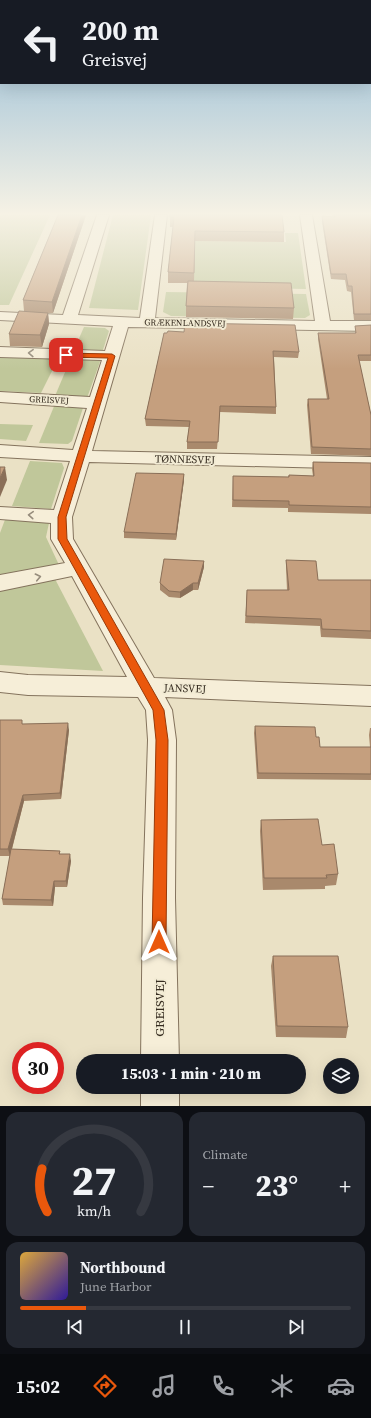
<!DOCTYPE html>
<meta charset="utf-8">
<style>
body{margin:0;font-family:"Source Serif 4",serif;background:#242831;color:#f1f3f6;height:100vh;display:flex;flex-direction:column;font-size:15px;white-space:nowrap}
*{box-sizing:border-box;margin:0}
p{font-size:13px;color:#9ea1a6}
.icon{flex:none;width:22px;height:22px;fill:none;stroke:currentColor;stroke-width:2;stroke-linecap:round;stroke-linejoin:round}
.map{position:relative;height:1106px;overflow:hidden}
.details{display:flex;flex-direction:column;gap:6px;padding:6px;background:#0d0f14;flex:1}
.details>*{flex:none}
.hud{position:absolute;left:0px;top:0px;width:371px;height:84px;box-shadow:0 4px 16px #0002;background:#171b24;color:#f1f3f6;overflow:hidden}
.fabs{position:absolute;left:323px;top:1058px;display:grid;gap:8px}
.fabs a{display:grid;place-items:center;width:36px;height:36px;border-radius:50%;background:#171b24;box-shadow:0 4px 16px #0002;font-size:20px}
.speed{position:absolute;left:12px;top:1042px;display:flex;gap:8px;font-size:20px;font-weight:700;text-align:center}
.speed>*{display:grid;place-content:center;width:52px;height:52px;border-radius:50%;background:#171b24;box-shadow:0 4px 16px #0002;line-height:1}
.speed .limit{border:6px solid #d22;background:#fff;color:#111}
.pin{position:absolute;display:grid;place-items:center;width:34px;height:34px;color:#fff;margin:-17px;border-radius:8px;box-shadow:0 2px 6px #0006}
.me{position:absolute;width:44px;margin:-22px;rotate:0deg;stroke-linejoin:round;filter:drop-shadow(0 0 3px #0008)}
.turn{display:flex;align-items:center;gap:14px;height:84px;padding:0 16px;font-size:18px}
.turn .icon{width:52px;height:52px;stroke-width:2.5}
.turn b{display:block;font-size:28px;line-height:34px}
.big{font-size:30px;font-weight:800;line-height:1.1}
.details .widget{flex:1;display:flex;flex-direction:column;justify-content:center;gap:6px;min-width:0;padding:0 14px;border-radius:12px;background:#242831}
.details .dial{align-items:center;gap:0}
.dial svg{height:104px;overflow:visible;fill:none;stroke:#363941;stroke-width:7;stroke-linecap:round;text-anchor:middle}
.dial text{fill:#f1f3f6;stroke:none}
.song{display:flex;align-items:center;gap:12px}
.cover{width:48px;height:48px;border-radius:6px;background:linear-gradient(135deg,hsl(40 70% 55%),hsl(250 70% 35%))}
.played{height:4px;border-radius:2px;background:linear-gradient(90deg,#ea580c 20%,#363941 20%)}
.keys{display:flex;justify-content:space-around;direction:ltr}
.heat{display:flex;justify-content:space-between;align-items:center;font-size:22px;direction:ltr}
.details .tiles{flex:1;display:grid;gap:6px;grid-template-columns:1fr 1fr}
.widget:last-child{grid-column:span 2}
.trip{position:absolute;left:76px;top:1054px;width:230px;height:40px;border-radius:20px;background:#171b24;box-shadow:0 4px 16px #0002;font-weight:800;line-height:40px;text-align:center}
.tab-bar{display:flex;height:64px;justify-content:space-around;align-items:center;background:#090b0e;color:#9ea1a6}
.tab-bar .icon{width:28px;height:28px}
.tab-bar .current{color:#ea580c}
.tab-bar b{font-size:18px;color:#f1f3f6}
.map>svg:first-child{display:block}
.green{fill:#c0c79a}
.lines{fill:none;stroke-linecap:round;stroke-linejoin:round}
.street-casing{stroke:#84735d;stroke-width:2}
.street{fill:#f6eed8;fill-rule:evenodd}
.wall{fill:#a9896c}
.shaded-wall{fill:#8a6f58}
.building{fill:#c59f7e;stroke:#8a6f58}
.oneway{stroke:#968c7c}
.route{fill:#ea580c;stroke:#983908}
.labels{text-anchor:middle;stroke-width:4;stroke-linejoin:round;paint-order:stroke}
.far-street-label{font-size:9px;fill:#352b1f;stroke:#f2ebd4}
.street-label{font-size:11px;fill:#352b1f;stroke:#f2ebd4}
.near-street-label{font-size:13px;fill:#352b1f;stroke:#f2ebd4}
</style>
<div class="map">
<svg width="371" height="1106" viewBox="0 0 371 1106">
<rect width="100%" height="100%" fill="#eae1c5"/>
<!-- green -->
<g class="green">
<path d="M0,215H50L9,305H0Z"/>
<path d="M113,215H151L138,310L89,308Z"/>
<path d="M175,232L197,241L286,242L285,233H298L306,289L203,287L193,283Z"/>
<path d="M166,292L306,294L310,315L305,318L171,316L163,312Z"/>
<path d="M84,327L105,328L109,331L102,353L73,352Z"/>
<path d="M0,356L58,359L41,393L0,391Z"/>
<path d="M71,358L101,359L87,398L55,396Z"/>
<path d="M55,404L84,405L72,441L68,444L39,443Z"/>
<path d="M0,424L33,425L26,441L0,439Z"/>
<path d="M30,461L62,463L64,468L51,509L12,506Z"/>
<path d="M6,517L49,523L46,537L59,565L0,577V533Z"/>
<path d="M55,579L103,671L0,665V589Z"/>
</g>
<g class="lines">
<!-- street casing -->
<g class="street-casing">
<g id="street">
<path d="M97,215H109L78,315L140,318L155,215H167L155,318L315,321L300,215H312L330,321H371V331L128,327L92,451L371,457V469L89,462L72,517L73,539L154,678L371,686V706L165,697L172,710L176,740L175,898L179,1061H141L143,898L148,740L146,710L138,697L28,695L0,692V672L28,675L127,677L72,576L0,591V575L65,563L51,539V523L0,519V507L54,510L70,461L0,457V445L73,450L87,408L0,402V392L90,397L102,360L0,357V347L105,351L113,326L0,320V312L63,315Z"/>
<rect x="141" y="1087" width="38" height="19"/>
</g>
</g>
<!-- street -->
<use href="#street" class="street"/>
</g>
<!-- wall -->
<g class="wall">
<path d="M58,215H86L53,313H48L49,324L42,347L10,346L9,334L24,311L23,300Z"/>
<path d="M170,215L284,232V242L195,241L194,281L294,308L293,319L186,317V306L187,283H168V272L173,227H170Z"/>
<path d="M332,215H371V320H354L351,292L347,291L345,280L331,279L322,222V216L333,217Z"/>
<path d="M371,325V361H359L371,415V456L311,454L307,405L308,399H327L318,339V333H355V326Z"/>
<path d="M164,333L299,352L298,358L274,357L276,407V414L220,412L217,449H187V442L189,427L146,426L145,419Z"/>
<path d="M313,462L371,463V514L288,512V508L232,507L233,476L288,477L289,475L313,476L312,469Z"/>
<path d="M184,474V480L176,540L124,538V532Z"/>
<path d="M286,560L318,580H371V639L321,637L320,626L245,623L247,590H287L286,567Z"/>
<path d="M204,561V567L198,590H193L180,598L169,597L160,590V583Z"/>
<path d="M0,720L23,724L69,730L61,799L24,801L12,849L60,851V854L71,861L67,887H55L53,906L3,905L2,899L10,856H0Z"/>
<path d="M255,726L316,737L320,747H370L369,735L370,728H371V780L257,779L254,733Z"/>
<path d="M261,820L322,845L338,874L336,885L325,886V889L263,890L260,831Z"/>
<path d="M273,956L348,1027L346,1038L276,1037L271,966Z"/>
</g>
<!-- shaded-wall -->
<g class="shaded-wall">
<path d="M82,215H86L53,313L52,302Z"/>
<path d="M48,313L49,324L42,347L40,335Z"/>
<path d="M5,467L7,480L0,497V478Z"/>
<path d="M184,474V480L176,540V534Z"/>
<path d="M204,561V567L198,590V583Z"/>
<path d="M193,583V590L180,598V592Z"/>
<path d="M68,723L69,730L61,799L60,793Z"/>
<path d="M23,795L24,801L10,856L8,849Z"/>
<path d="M70,854L71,861L67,887L66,881Z"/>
<path d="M54,881L55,887L53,906L51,900Z"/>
</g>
<!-- building -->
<g class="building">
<path d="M58,215H82L52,302L23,300Z"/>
<path d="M170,215H282L284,232L195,231L194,273L168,272L174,217H170Z"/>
<path d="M334,215H371V314H354L352,286H348L346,274H331L322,216L335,217Z"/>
<path d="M188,281L291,283L294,308L186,306Z"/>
<path d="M19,311L48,313L40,335L9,334Z"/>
<path d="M185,323L295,325L299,352L273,351L276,407L220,406L218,442H187L190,421L145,419L164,333H167L168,331L184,332Z"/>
<path d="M371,325V355H358L371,415V449L312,447L308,399H329L318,333H356L355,326Z"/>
<path d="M313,462L371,463V507L289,505V501L233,500V476L289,477V475L314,476Z"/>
<path d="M0,467H5L0,478Z"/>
<path d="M136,473L184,474L176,534L124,532Z"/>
<path d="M164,559L204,561L198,583H193L180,592L169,591L160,583Z"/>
<path d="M286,560L316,561L318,580H371V631L322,629L321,619L246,616L247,590H289Z"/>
<path d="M0,720H22V724L68,723L60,793L23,795L8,849H0Z"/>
<path d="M255,726L315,727L316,737H319L320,747H371V774L258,773Z"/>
<path d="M318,819L322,845L334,844L338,874L326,875L327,878H264L261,820Z"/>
<path d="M11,849L60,851L59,854H70L66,881H54L51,900L2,899Z"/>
<path d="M273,956H338L348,1027L277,1026Z"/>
</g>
<!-- one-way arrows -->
<defs><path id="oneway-chevron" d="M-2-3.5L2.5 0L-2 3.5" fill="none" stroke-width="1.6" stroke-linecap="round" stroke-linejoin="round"/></defs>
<g class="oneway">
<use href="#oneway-chevron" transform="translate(31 353) rotate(-178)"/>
<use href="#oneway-chevron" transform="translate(31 515) rotate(-176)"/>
<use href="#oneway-chevron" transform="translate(38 577) rotate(-12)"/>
</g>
<!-- sky -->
<linearGradient id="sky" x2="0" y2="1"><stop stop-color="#8eb8d5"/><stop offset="0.58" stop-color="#f6f2e5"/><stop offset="1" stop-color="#f6f2e5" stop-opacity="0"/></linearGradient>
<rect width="371" height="369" fill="url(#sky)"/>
<!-- route -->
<path class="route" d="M64,353L112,354L115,356L66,517L67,539L164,710L168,740L166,942L164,947L159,949L154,947L152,942L156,740L153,710L58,539V517L108,358L66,357L63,355Z"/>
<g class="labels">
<!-- far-street labels -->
<g class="far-street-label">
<text transform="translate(185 323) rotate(1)" y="3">GRÆKENLANDSVEJ</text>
<text transform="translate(49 400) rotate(3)" y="3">GREISVEJ</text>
</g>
<!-- street labels -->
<g class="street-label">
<text transform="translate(185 459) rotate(1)" y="4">TØNNESVEJ</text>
<text transform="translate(185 688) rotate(2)" y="4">JANSVEJ</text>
</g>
<!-- near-street labels -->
<g class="near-street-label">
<text transform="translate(159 1008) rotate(-90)" y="5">GREISVEJ</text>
</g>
</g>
</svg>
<div class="fabs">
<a><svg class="icon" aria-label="layers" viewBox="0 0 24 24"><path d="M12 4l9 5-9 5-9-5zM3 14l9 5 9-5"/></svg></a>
</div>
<div class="speed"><div class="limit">30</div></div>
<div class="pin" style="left:66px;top:355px;background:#d93025"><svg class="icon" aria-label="arrive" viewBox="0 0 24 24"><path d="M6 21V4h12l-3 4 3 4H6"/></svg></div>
<svg class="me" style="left:159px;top:942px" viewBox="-20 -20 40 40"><path d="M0-17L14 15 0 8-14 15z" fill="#ea580c" stroke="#fff" stroke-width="4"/></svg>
<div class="trip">15:03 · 1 min · 210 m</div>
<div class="hud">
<div class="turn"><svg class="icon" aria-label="left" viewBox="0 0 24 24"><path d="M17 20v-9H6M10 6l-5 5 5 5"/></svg><div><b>200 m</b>Greisvej</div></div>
</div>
</div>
<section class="details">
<div class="tiles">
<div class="widget dial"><svg viewBox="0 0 100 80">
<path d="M14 69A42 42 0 1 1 86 69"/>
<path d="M14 69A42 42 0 0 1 10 36" stroke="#ea580c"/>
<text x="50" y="56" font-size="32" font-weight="700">27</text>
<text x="50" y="72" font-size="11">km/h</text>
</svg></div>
<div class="widget"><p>Climate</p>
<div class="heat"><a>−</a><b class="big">23°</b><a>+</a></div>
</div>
<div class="widget">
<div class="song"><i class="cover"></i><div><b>Northbound</b><p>June Harbor</p></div></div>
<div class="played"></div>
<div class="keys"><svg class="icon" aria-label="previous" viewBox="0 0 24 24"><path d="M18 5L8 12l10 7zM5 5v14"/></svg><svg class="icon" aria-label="pause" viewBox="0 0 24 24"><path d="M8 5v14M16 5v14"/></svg><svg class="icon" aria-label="next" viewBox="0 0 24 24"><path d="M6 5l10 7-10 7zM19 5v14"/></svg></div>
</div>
</div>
</section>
<nav class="tab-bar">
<b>15:02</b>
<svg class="icon current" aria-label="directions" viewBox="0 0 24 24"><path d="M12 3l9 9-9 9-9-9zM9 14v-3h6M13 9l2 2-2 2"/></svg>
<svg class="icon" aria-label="music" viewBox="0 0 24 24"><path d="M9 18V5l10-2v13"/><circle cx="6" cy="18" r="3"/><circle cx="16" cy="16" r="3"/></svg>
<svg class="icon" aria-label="phone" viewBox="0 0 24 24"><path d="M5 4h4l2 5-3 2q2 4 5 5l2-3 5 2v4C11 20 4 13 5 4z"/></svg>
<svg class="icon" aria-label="climate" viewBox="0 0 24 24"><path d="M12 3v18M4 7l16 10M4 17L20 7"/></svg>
<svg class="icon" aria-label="car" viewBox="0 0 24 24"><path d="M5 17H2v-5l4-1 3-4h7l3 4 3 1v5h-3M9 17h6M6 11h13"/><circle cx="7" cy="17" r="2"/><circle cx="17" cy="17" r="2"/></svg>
</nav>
